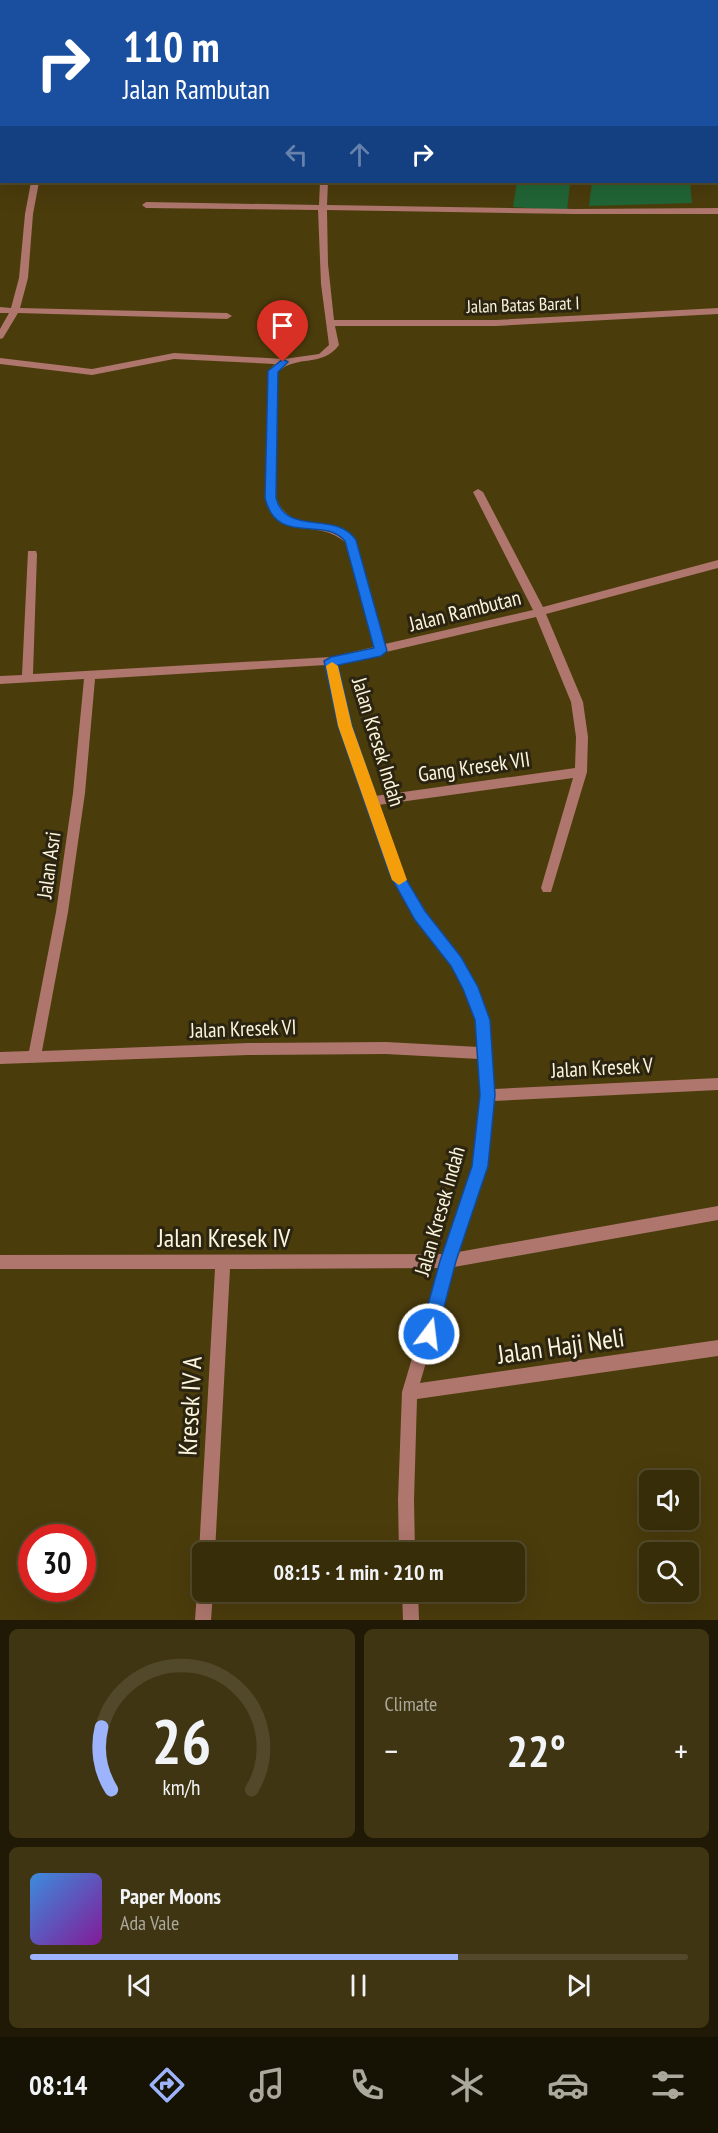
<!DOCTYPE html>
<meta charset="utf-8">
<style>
body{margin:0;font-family:"PT Sans Narrow",sans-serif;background:#3f3512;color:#f1f3f6;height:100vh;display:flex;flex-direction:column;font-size:22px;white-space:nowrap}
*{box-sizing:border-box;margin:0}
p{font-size:20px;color:#aba89c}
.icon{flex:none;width:33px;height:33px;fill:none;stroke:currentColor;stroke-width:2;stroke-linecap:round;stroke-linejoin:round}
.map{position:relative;height:1620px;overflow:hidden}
.sheet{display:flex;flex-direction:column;gap:9px;padding:9px;background:#1f1905;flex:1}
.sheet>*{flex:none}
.banner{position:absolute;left:0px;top:0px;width:718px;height:183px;box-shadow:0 6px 24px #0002,0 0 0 2px #52492a;background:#1a4fa0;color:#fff;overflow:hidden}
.buttons{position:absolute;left:639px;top:1470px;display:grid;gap:12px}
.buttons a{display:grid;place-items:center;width:60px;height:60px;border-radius:9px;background:#382d09;box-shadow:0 6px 24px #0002,0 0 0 2px #52492a;font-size:30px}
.speed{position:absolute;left:18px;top:1524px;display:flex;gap:12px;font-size:30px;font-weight:700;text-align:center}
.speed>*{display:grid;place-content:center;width:78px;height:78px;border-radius:50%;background:#382d09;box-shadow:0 6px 24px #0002,0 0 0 2px #52492a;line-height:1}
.speed .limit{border:9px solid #d22;background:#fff;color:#111}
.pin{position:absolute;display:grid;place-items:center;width:51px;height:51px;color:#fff;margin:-62px -26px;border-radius:50% 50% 50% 0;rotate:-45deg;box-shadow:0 0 6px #0007}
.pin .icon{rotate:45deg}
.me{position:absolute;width:66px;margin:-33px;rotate:15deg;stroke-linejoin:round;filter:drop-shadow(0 0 4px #0008)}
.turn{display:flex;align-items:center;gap:21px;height:126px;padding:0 24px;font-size:27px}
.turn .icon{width:78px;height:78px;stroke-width:2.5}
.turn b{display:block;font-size:42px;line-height:51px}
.lanes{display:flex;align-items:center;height:57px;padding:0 24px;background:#0003;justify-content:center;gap:30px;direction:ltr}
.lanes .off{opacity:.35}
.big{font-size:45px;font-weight:800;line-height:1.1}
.sheet .widget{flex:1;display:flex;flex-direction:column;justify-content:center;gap:9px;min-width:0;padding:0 21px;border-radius:9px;background:#3f3512}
.sheet .dial{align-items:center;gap:0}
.dial svg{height:156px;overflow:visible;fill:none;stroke:#52492a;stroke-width:7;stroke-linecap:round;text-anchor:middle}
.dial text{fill:#f1f3f6;stroke:none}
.song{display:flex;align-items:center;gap:18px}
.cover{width:72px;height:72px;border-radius:9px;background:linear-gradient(135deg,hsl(210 70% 55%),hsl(290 70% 35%))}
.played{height:6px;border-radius:3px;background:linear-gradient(90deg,#9db4fd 65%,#52492a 65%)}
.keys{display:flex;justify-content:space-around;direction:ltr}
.heat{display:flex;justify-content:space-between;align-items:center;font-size:33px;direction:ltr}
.sheet .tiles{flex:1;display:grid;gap:9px;grid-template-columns:1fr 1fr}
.widget:last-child{grid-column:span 2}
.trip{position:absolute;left:192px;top:1542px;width:333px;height:60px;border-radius:9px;background:#382d09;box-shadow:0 6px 24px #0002,0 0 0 2px #52492a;font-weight:800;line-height:60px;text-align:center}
.menu{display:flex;height:96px;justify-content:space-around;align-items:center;background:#161204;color:#aba89c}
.menu .icon{width:42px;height:42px}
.menu .on{color:#9db4fd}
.menu b{font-size:27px;color:#f1f3f6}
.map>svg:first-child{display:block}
.green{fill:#216536}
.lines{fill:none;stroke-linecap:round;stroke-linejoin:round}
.street{fill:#ae766c;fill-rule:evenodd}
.route{fill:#1a73e8;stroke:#114b97;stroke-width:1.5}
.slow{fill:#f59e0b}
.labels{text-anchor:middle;stroke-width:6;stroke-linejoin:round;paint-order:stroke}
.far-street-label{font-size:18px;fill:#fdf4dc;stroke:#2b2411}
.street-label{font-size:21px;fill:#fdf4dc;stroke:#2b2411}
.near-street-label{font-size:26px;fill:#fdf4dc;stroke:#2b2411}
</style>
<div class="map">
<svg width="718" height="1620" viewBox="0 0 718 1620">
<rect width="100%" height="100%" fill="#4b3c0c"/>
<!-- green -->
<g class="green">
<path d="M517,182H570L567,211L513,207Z"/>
<path d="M592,182H690L692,203L589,206Z"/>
</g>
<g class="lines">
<!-- street -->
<g class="street">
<rect x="67" y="0" width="8" height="2"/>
<rect x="371" y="0" width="8" height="2"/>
<path d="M403,0H422L424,2H404Z"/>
<path d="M640,0H648L640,2Z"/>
<path d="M713,0H718V2H714Z"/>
<rect x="717" y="36" width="1" height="5"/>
<rect x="0" y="66" width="2" height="4"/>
<rect x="717" y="115" width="1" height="4"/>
<rect x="0" y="166" width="2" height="4"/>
<path d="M31,182H39L33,214L28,278L20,308L227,313L232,316L227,319L18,313L3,338L0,339V329L9,313H0V307L11,308L19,278L25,214Z"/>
<path d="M320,182H328L327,205L575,209L718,208V214H575L327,210L328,264L334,320H496L718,308V314L496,326H335L339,345C322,368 297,354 278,372L276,498C292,535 325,514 354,537L385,644L533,610L473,492L478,489L483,492L543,607L718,560V568L546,614L583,702L588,737L587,772L551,892H543L541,888L573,778L378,805C386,828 393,852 403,874C417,905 441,929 460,957C489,1000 492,1039 494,1089L718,1078V1090L493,1101L487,1166L458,1252L718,1206V1220L454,1267L420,1383L718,1340V1356L417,1399L414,1500L415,1552H399L398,1500L402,1392L439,1268L230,1269L215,1552H202V1558L199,1552L215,1269H0V1255L443,1254L473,1166L480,1095L479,1059L386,1054L248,1055L0,1064V1052L29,1051L56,912L73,793L84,679L0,684V676L22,675L28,551H36L37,554L33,674L331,657L374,647L345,542C315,517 285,544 266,498L268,371L275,364L174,359L92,375L0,364V358L92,369L174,353L284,359L319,354L329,345L321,284L318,210L146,208L142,205L146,202L319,205ZM536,617L571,702L576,737L575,768L375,796L351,726L337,664L378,654L381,655L386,652ZM326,665L339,726L391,875L416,919L451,966L464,988L475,1020L479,1047L386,1042L248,1043L42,1051L68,912L85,793L95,679Z"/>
<path d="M202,1585V1592H213L211,1620H195L197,1592L199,1586Z"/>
<path d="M402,1592H418L419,1620H403Z"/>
</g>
</g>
<!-- route -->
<path class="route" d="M283,359L288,362L278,372L276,498C287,537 336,510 356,540L387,651L381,656L338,665L352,726L403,874L425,911L461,957L478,987L490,1020L495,1095L488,1166L456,1261L437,1334L435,1340L429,1342L423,1340L420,1334L440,1261L472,1166L480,1095L475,1020L463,989L451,966L415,920L390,875L338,726L324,661L331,657L374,648L345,541C322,515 277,547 265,498L268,371Z"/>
<!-- slow -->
<path class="slow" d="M332,662L338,666L352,726L407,880L399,885L392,880L338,726L326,666Z"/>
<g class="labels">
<!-- far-street labels -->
<g class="far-street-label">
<text transform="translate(523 305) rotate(-2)" y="6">Jalan Batas Barat I</text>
</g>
<!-- street labels -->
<g class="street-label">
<text transform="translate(465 611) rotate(-14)" y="7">Jalan Rambutan</text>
<text transform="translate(378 742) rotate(73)" y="7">Jalan Kresek Indah</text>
<text transform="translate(474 767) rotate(-8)" y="7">Gang Kresek VII</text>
<text transform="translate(49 865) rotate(-82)" y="7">Jalan Asri</text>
<text transform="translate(243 1029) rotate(-2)" y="7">Jalan Kresek VI</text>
<text transform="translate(602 1068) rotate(-3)" y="7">Jalan Kresek V</text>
<text transform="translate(440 1211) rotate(-74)" y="7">Jalan Kresek Indah</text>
</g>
<!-- near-street labels -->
<g class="near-street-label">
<text x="224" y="1247">Jalan Kresek IV</text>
<text transform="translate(561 1346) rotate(-8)" y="9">Jalan Haji Neli</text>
<text transform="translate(190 1406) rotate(-87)" y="9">Kresek IV A</text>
</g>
</g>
</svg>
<div class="buttons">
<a><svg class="icon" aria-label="sound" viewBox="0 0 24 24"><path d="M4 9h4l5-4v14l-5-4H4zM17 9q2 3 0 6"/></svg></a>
<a><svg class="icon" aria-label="search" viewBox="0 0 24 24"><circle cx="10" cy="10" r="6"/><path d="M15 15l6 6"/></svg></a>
</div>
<div class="speed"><div class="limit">30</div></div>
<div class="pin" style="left:283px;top:362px;background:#d93025"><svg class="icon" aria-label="arrive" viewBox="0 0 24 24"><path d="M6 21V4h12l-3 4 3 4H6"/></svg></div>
<svg class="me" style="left:429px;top:1334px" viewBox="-20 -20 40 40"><circle r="17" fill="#1a73e8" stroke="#fff" stroke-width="3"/><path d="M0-11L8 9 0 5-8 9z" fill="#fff"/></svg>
<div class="trip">08:15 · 1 min · 210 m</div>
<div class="banner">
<div class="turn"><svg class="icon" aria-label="right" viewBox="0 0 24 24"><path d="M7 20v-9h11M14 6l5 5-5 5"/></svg><div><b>110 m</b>Jalan Rambutan</div></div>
<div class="lanes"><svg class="icon off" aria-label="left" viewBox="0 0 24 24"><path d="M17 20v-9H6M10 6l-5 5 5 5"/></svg><svg class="icon off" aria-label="ahead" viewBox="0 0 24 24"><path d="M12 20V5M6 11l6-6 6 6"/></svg><svg class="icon" aria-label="right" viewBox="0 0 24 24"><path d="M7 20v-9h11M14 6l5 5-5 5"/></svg></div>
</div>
</div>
<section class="sheet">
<div class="tiles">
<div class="widget dial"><svg viewBox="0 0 100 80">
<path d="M14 69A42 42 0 1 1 86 69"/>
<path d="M14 69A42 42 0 0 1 9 37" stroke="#9db4fd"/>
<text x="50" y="56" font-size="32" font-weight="700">26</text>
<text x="50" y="72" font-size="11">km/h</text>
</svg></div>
<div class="widget"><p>Climate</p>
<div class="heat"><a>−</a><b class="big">22°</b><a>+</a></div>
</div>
<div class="widget">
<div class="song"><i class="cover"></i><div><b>Paper Moons</b><p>Ada Vale</p></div></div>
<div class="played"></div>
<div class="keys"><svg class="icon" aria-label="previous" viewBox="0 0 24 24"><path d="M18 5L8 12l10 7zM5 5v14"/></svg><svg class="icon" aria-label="pause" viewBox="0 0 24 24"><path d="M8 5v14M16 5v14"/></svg><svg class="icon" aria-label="next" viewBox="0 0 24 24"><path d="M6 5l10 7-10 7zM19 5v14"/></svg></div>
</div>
</div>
</section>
<nav class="menu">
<b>08:14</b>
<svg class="icon on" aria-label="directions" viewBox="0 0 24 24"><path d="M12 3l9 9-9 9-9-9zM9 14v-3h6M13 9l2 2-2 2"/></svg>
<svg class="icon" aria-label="music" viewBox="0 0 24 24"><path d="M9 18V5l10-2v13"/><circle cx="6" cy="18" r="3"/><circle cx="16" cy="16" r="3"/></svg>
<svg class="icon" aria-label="phone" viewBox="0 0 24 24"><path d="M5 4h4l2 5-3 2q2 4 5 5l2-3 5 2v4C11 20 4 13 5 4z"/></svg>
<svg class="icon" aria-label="climate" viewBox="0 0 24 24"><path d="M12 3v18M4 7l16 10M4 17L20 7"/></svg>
<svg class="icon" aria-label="car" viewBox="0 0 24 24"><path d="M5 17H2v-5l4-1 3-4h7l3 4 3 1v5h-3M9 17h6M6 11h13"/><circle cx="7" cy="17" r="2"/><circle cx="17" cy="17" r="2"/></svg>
<svg class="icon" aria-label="filters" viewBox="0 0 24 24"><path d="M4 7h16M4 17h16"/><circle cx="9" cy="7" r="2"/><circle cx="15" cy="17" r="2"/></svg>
</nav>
